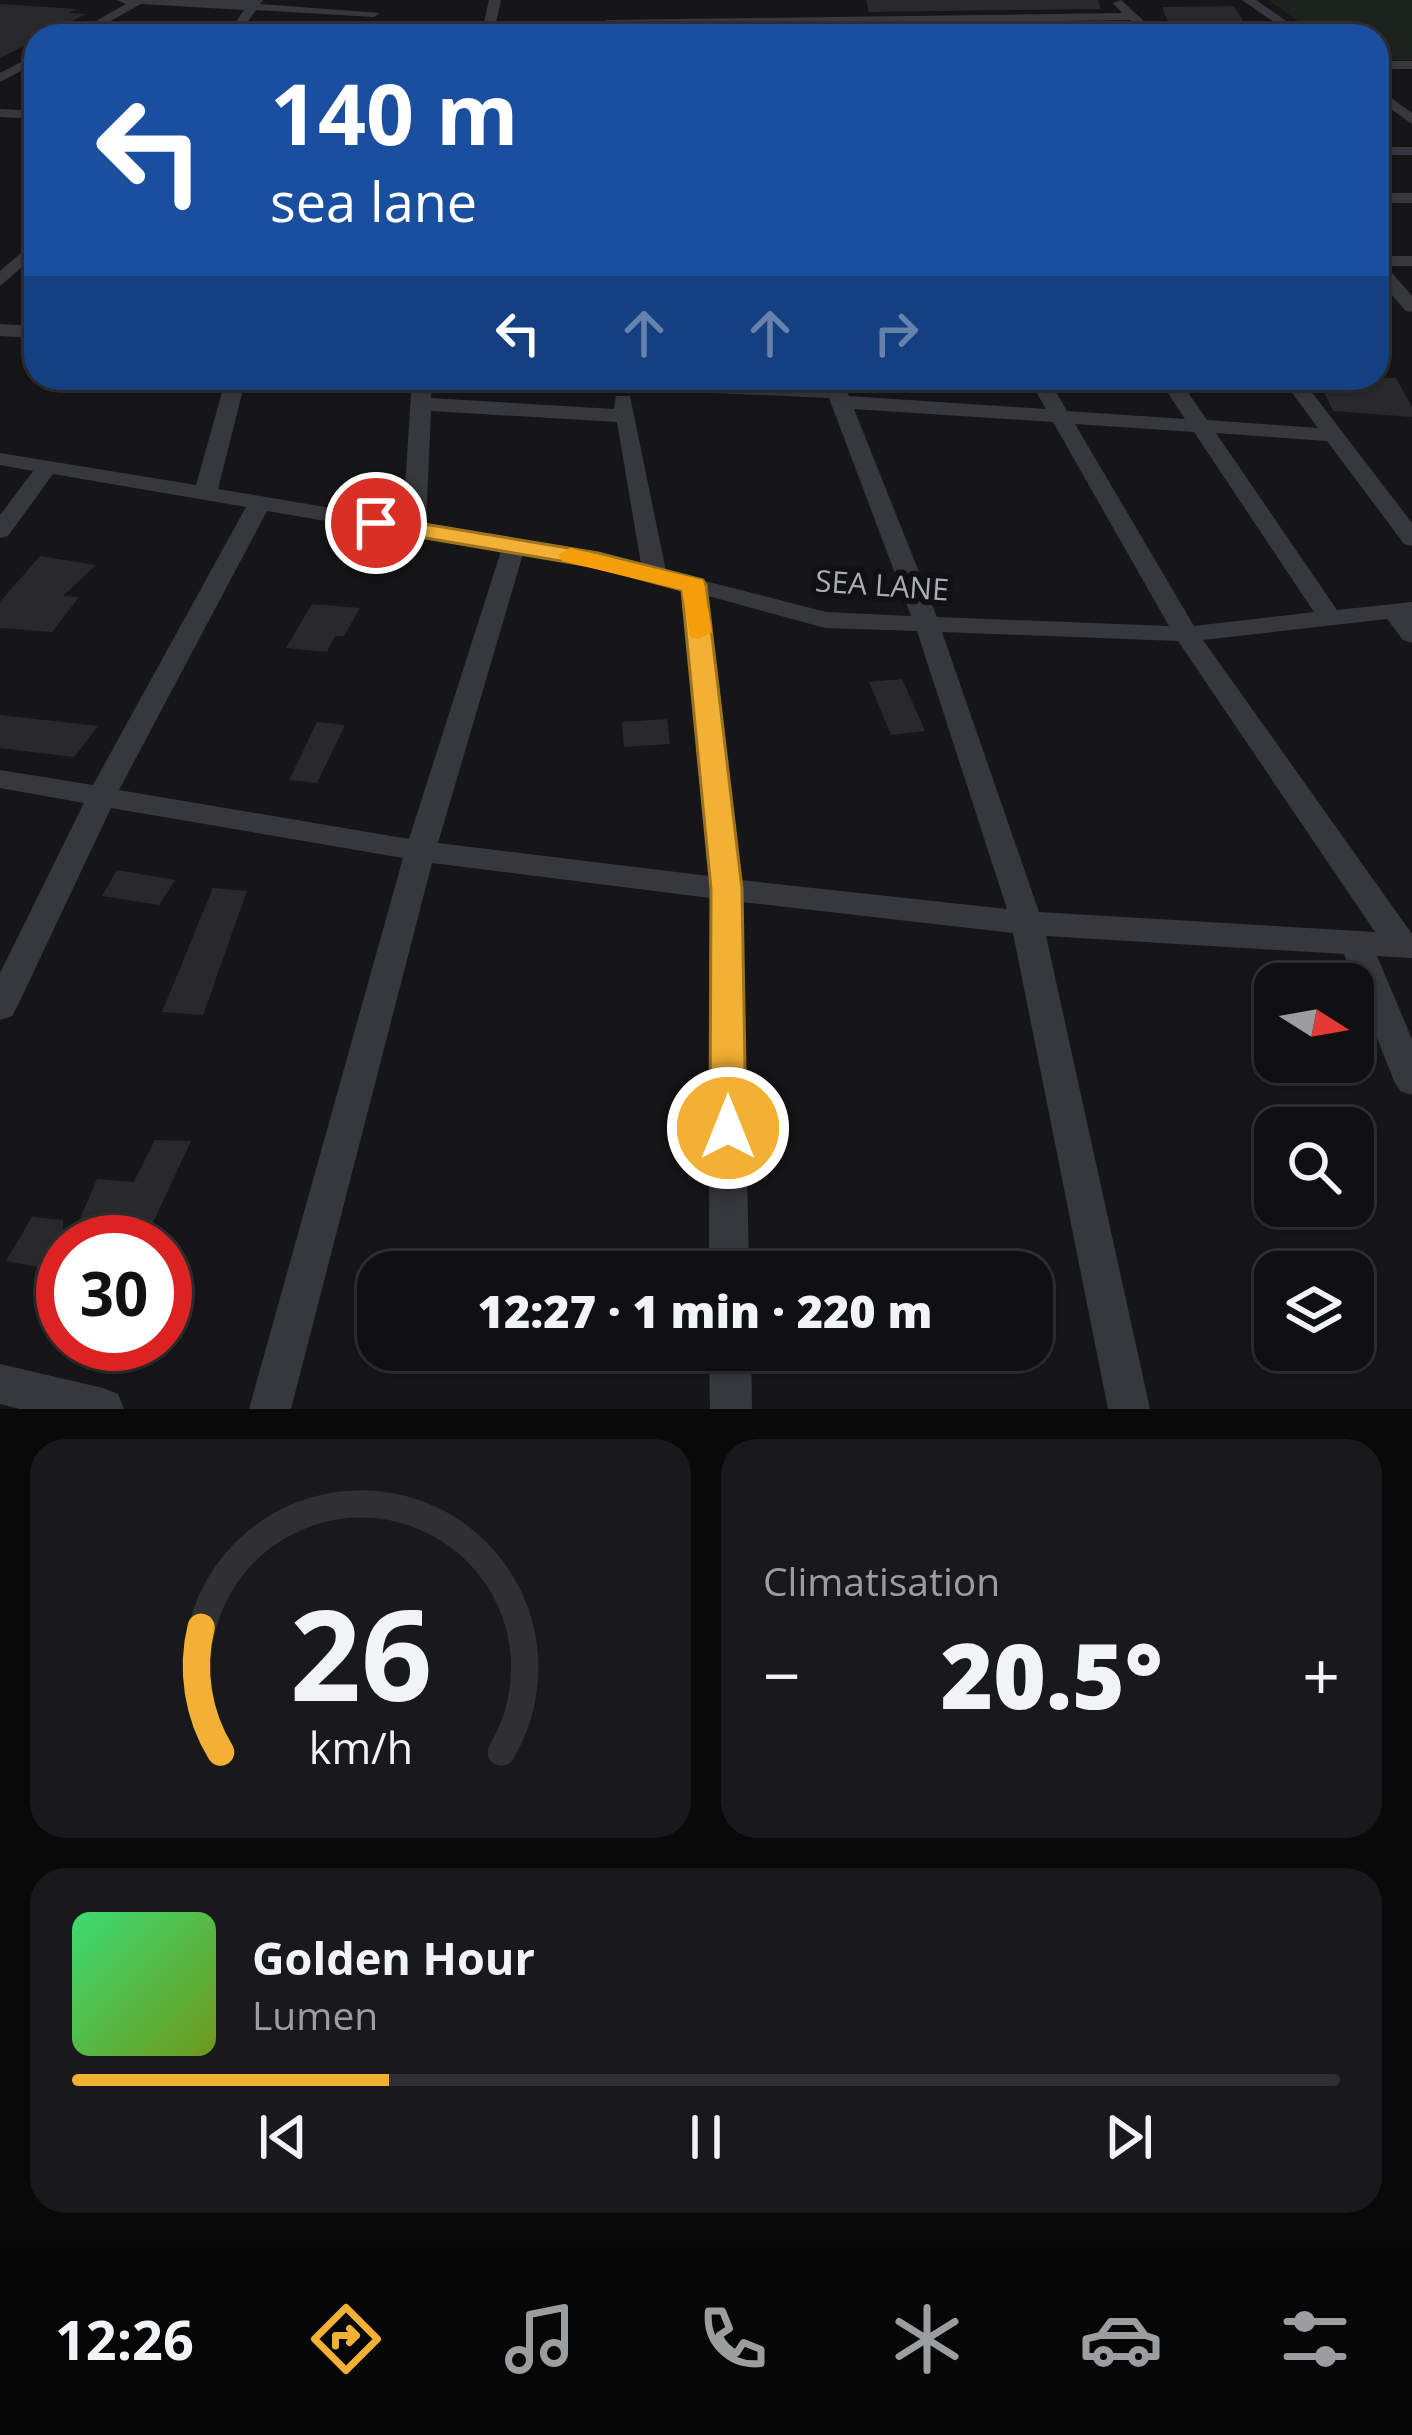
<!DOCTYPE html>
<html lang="fr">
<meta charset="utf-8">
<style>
body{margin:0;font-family:"Open Sans",sans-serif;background:#19191b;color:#f1f3f6;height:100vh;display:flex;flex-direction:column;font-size:45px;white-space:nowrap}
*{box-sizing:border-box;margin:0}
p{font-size:39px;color:#9c9d9f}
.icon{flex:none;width:66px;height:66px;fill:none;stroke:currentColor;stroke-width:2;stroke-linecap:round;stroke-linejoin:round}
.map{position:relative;height:1409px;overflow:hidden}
.side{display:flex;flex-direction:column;gap:30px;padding:30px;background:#09090a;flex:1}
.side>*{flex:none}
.guide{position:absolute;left:24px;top:24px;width:1365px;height:366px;border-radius:36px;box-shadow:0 3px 9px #0004,0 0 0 3px #303032;background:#1a4fa0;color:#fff;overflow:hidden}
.needle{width:78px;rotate:101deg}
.buttons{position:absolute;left:1254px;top:963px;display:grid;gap:24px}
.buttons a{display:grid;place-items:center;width:120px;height:120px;border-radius:24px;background:#101012;box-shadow:0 3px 9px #0004,0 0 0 3px #303032;font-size:60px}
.speed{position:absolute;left:36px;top:1215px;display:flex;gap:24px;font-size:60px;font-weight:700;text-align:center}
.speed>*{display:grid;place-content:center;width:156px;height:156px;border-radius:50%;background:#101012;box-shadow:0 3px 9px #0004,0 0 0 3px #303032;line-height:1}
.speed .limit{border:18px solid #d22;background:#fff;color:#111}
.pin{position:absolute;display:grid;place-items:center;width:102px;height:102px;color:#fff;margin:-51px;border:6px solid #fff;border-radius:50%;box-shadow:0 3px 12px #0007}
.me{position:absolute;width:132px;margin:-66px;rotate:0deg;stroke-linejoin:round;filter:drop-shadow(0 0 9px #0008)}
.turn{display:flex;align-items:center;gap:42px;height:252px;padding:0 48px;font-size:54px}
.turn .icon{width:156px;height:156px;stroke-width:2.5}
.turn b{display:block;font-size:84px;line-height:102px}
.lanes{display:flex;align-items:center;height:114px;padding:0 48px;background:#0003;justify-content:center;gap:60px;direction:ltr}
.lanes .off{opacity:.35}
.big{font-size:90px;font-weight:800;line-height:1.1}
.side .widget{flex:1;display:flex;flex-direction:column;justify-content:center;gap:18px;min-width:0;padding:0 42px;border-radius:36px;background:#19191b}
.side .dial{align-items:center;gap:0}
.dial svg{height:312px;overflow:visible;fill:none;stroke:#303032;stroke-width:7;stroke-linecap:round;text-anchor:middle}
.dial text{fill:#f1f3f6;stroke:none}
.song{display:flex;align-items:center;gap:36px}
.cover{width:144px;height:144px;border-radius:18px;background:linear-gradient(135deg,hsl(140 70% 55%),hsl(80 70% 35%))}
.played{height:12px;border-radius:6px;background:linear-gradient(90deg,#f2b134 25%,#303032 25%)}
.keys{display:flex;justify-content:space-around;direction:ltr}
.heat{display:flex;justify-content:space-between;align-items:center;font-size:66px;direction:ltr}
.side .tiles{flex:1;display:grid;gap:30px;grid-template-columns:1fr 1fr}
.widget:last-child{grid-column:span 2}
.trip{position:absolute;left:357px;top:1251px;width:696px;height:120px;border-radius:36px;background:#101012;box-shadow:0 3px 9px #0004,0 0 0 3px #303032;font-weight:800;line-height:120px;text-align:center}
.tabs{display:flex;height:192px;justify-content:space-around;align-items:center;background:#060607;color:#9c9d9f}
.tabs .icon{width:84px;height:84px}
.tabs .active{color:#f2b134}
.tabs b{font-size:54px;color:#f1f3f6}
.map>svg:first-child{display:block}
.green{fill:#1c231d}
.building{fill:#29292c}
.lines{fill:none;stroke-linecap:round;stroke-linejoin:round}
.street{fill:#37383d;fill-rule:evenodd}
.route{fill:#f2b134;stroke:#9d7322;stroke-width:3}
.slow{fill:#f59e0b}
.labels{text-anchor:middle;stroke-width:12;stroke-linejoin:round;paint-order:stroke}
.street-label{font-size:30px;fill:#a8adb8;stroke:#111113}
</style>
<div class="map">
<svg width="1412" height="1409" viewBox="0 0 1412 1409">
<rect width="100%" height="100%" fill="#161618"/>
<!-- green -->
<path class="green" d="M1268,0H1412V60H1377V36H1320Z"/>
<!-- building -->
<g class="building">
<path d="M866,0H1098L1101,9L869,12Z"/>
<path d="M0,4L77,9L68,13L86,14L0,58Z"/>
<path d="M1234,6L1252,36H1174L1162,7Z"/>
<path d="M1108,25L1112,34L1103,36L873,28Z"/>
<path d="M1346,378H1396L1412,407V417L1333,411L1318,379Z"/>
<path d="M40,556L96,565L63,596L79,597L52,632L0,628V602Z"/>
<path d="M312,604L360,608L344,636H335L327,652L286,648Z"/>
<path d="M902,679L925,731L891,735L869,682Z"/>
<path d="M0,715L98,726L74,757L0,748Z"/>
<path d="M667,719L670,744L624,747L622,722Z"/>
<path d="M317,722L345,725L317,783L289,780Z"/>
<path d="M117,870L175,880L159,905L102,896Z"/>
<path d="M213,888L247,891L203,1015L162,1012Z"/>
<path d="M155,1140L191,1141L151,1227L115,1224L104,1242H70L97,1179L134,1182Z"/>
<path d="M32,1217L63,1220V1272L6,1261Z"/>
</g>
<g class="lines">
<!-- street -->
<g class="street">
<path d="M117,0H263L260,4L380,13L374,17L256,10L238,36H226L244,10L141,4L84,36H69L126,4Z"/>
<path d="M489,0H501L493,36H481Z"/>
<path d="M1121,0L1160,36H1147L1130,20L607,28L601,24L607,20L1122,13L1113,3Z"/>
<path d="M1242,0H1256L1308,36H1294Z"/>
<path d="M36,54V63L0,82V73Z"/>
<rect x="1377" y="61" width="35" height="8"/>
<path d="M1377,88L1412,113V124L1377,99Z"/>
<path d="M0,109L36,111V119L0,117Z"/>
<rect x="1377" y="147" width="35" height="8"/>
<rect x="1377" y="193" width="35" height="10"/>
<path d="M36,240V255L0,286V271Z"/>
<path d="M1377,256H1412V266H1386L1412,296V312L1406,311L1377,278Z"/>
<path d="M0,324L36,326V338L0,336Z"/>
<path d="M226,378H246L218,489L403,520L412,378H432L431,398L614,409L616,396H630L666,571L826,612L911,616L829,398L620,389L613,387V379L825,385L822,378H842L849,396L1046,409L1028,378H1048L1067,411L1185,419L1158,378H1178L1207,420L1318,428L1281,378H1301L1412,523V546L1404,544L1327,441L1216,433L1337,610L1412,602V643L1403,640L1387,619L1203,640L1412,934V958L1377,956L1412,1039V1095L1400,1091L1394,1081L1344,954L1046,936L1150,1409H1108L1013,933L742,902L749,1272H709L710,898L432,863L291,1409H249L403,858L111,808L17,1007L12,1016L0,1020V973L84,803L0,788V770L93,785L246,507L53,474L8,536L0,538V515L33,471L0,465V453L196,485ZM854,409L1053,422L1169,626L937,617ZM431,411L617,422L641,564L426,524ZM1075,424L1194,432L1314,612L1194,626ZM267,511L501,551L409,839L119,790ZM523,554L596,567L682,590L709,876L438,843ZM708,596L825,628L917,631L1007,909L740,880ZM942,632L1178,641L1375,932L1039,912Z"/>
<path d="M709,1350H751L752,1409H710Z"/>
<path d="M0,1364L103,1388L118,1394L124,1409H20L0,1404Z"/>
</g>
</g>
<!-- route -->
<path class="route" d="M376,516L598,553L703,580L706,585L742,889L746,1128L741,1139L728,1144L715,1139L710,1128L711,889L682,590L596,567L367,528V518Z"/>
<!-- slow -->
<path class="slow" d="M570,548L703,580L712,632L699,639L690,637L682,590L562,561L558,555Z"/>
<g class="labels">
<!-- street labels -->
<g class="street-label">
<text transform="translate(882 586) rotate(4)" y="10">SEA LANE</text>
</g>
</g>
</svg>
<div class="buttons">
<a><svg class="needle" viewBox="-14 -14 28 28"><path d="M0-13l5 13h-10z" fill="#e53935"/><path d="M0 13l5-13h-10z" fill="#9c9d9f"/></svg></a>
<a><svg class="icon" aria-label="search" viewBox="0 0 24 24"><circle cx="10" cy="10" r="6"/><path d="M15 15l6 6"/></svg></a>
<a><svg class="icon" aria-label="layers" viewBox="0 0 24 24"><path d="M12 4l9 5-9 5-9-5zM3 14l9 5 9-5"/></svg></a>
</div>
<div class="speed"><div class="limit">30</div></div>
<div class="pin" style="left:376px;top:523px;background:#d93025"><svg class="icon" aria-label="arrive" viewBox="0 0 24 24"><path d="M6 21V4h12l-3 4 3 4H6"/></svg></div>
<svg class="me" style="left:728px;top:1128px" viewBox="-20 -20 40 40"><circle r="17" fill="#f2b134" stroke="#fff" stroke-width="3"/><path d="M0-11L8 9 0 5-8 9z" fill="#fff"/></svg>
<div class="trip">12:27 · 1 min · 220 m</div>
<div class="guide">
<div class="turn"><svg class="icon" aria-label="left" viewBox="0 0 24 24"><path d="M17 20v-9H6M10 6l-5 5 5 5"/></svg><div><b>140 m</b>sea lane</div></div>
<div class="lanes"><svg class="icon" aria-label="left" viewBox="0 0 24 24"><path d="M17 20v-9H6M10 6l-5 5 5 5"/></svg><svg class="icon off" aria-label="ahead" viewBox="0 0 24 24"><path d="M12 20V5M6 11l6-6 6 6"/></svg><svg class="icon off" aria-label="ahead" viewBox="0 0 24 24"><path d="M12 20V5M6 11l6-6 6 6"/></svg><svg class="icon off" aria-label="right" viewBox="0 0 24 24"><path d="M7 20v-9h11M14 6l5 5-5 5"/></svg></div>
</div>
</div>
<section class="side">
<div class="tiles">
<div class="widget dial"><svg viewBox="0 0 100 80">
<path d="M14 69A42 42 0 1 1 86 69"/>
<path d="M14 69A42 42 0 0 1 9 37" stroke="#f2b134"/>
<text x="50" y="56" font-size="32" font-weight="700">26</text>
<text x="50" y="72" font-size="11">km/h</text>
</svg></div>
<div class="widget"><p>Climatisation</p>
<div class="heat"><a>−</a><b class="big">20.5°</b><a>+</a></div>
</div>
<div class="widget">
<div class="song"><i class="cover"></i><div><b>Golden Hour</b><p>Lumen</p></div></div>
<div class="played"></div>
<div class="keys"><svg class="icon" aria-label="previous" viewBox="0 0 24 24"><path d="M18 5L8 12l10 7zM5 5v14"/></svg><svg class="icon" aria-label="pause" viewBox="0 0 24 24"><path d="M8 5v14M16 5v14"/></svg><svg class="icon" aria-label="next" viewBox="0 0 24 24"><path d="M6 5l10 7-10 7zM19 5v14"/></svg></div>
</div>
</div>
</section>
<nav class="tabs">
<b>12:26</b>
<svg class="icon active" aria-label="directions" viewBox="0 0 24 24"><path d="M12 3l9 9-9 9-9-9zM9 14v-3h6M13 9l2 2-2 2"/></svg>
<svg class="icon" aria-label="music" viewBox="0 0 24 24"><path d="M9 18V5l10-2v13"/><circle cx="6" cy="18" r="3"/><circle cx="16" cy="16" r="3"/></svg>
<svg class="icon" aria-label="phone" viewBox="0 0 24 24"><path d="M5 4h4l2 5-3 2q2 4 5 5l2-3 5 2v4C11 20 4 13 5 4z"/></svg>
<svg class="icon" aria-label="climate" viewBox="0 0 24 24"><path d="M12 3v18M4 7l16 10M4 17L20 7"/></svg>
<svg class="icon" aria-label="car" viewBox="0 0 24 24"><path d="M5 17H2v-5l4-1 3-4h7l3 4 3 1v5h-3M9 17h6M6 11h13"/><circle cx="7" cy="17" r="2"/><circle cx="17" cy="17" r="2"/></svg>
<svg class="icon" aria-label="filters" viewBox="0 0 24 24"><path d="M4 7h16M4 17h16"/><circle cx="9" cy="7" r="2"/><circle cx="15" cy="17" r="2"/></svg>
</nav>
